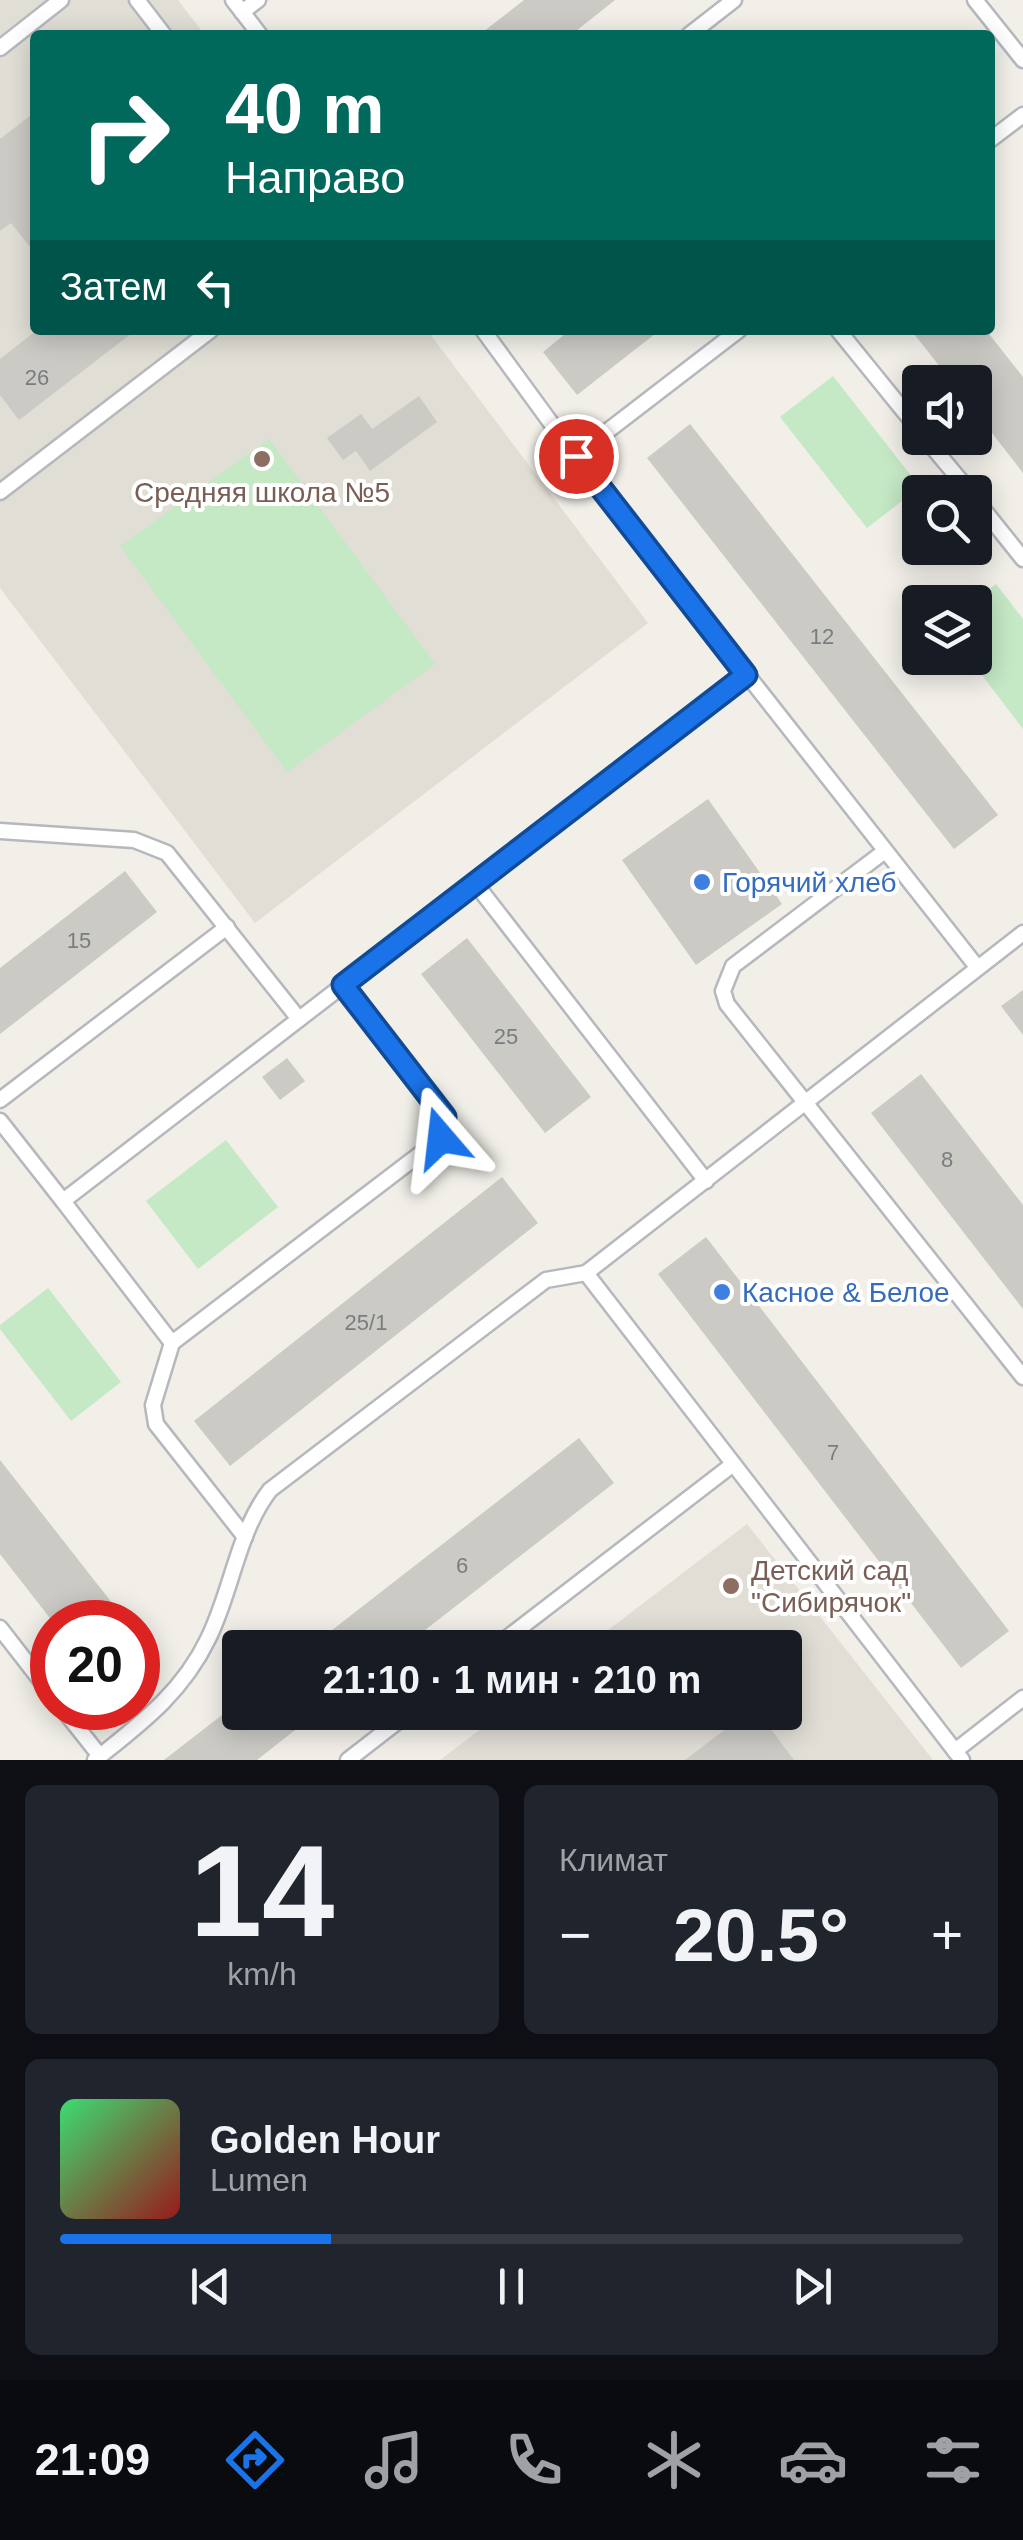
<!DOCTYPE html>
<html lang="ru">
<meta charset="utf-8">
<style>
body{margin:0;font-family:Arial,sans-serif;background:#20242c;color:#f1f3f6;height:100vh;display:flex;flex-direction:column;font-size:38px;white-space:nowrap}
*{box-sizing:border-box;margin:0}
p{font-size:32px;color:#9ea1a6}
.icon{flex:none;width:55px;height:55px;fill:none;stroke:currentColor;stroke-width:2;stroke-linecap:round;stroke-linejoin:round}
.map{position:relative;height:1760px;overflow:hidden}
.panel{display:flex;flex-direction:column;gap:25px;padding:25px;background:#0d0f14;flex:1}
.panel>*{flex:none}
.guide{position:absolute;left:30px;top:30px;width:965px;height:305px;border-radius:10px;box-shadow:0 5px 25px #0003;background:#00695c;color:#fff;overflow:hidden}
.fabs{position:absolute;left:902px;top:365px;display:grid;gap:20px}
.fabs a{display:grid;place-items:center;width:90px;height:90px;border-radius:10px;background:#171b24;box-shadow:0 5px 25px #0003;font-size:50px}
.speed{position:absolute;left:30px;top:1600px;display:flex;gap:20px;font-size:50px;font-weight:700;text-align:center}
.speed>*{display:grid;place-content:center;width:130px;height:130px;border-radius:50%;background:#171b24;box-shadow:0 5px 25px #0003;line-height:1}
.speed .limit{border:15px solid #d22;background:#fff;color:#111}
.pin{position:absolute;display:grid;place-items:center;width:85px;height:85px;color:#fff;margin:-42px;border:5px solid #fff;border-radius:50%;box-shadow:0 2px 10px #0007}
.me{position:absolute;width:110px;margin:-55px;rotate:343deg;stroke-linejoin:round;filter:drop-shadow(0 0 8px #0008)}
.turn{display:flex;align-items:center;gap:35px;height:210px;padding:0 30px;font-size:45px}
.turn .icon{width:130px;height:130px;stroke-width:2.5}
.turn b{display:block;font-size:70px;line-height:85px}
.then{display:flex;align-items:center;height:95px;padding:0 30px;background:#0003;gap:20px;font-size:38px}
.big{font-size:75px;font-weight:700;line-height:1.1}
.panel .card{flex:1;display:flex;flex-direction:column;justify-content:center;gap:15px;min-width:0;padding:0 35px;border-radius:15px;background:#20242c}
.panel .dial{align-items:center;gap:0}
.dial b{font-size:130px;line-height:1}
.song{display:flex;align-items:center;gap:30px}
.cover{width:120px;height:120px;border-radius:15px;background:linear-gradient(135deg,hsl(140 70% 55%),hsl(0 70% 35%))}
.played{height:10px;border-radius:5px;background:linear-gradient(90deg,#1a73e8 30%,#363941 30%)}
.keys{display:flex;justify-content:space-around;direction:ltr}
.heat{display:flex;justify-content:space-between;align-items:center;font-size:55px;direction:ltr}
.panel .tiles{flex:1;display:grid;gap:25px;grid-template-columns:1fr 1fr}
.card:last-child{grid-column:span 2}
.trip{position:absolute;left:222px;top:1630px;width:580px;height:100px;border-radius:10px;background:#171b24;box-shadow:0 5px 25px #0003;font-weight:700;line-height:100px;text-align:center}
.dock{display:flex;height:160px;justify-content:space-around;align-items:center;background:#090b0e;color:#9ea1a6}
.dock .icon{width:70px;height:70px}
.dock .current{color:#1a73e8}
.dock b{font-size:45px;color:#f1f3f6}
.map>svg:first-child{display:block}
.education{fill:#e1ded6}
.green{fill:#c5e8c5}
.building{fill:#cccac5}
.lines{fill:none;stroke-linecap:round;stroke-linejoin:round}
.lane-casing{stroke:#b5b8bc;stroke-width:19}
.lane{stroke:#fff;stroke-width:14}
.route-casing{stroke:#114b97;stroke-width:25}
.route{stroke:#1a73e8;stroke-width:18}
.education-dot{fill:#8d6e63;stroke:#fff;stroke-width:4}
.shop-dot{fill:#3f7fe0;stroke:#fff;stroke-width:4}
.labels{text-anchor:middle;stroke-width:8;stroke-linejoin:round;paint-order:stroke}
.number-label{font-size:22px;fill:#7a7d7f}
.education-label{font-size:28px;fill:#785e54;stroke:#fff}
.shop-label{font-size:28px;fill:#366cbe;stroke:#fff;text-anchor:start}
</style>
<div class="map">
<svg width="1023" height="1760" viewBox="0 0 1023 1760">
<rect width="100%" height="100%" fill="#f1efe8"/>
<!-- education -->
<g class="education">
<path d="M0,0H178L205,35H35V330H427L648,623L255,923L0,588Z"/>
<path d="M747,1524L933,1760H440L502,1713L785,1712V1648L586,1647Z"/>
</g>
<!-- green -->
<g class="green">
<path d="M833,376L920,487L867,528L780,417Z"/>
<path d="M269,439L435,664L287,772L120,546Z"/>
<path d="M996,584L1023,619V729L969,658H975L973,602Z"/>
<path d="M226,1140L278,1207L198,1269L146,1201Z"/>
<path d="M48,1288L121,1382L71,1421L0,1329V1325Z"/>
</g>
<!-- building -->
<g class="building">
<path d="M524,0H615L571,35H479Z"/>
<path d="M35,112L34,206L35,253L11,223L0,231V139Z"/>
<path d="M37,330H136L19,420L0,395V359Z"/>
<path d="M570,330H660L577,395L543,352Z"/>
<path d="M911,330H986L1023,377V473L975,411V382H952Z"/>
<path d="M419,396L437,422L370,471L356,451L343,460L327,438L361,414L372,429Z"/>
<path d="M690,424L998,815L954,849L647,458Z"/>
<path d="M708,799L782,904L696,965L622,860Z"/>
<path d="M125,871L157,912L0,1034V968Z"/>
<path d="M467,938L591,1097L545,1133L421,974Z"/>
<path d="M1023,990V1035L1001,1006Z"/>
<path d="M287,1058L305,1081L280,1100L262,1077Z"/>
<path d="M921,1074L1023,1205V1309L871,1113Z"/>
<path d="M502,1177L538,1223L230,1466L194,1421Z"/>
<path d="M706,1237L1009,1631L961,1668L658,1274Z"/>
<path d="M579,1438L614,1483L402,1648H309Z"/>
<path d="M0,1460L127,1622H53L0,1554Z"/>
<path d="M138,1636L159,1664L138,1681Z"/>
<path d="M240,1701V1712H318L257,1760H164Z"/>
<path d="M748,1712H758L794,1760H685Z"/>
</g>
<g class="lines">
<!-- lane casing -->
<g class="lane-casing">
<g id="lane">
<path d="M137,0L164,35"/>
<path d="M233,0L260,35"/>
<path d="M975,0L1023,60"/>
<path d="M242,12L258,0"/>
<path d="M689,35L734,0"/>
<path d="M0,48L61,0"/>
<path d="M990,140L1023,115"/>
<path d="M483,330L575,456L977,967"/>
<path d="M838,330L920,431"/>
<path d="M925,438L970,492"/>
<path d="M575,456L739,330"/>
<path d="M0,492L211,330"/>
<path d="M975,499L1023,559"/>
<path d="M0,831L134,840L167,853L299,1019"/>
<path d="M885,851L733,966L723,991L727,1004L1023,1377"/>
<path d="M475,883L706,1181"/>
<path d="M343,985L445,1117L441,1138L172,1343L63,1201L746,675"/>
<path d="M0,1100L227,927"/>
<path d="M0,1121L63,1201"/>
<path d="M586,1273L962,1760"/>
<path d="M172,1343L153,1405L156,1424L245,1537"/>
<path d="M0,1628L52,1695"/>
<path d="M494,1648L732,1465"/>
<path d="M62,1708L100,1756L95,1760"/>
<path d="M955,1751L1023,1698"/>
<path d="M100,1756C144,1721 183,1691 208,1639C232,1591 237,1533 270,1490L546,1280L586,1273L1023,933"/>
<path d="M348,1760L410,1712"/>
</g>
</g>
<!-- lane -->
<use href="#lane" class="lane"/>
</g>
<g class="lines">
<!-- route casing -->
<g class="route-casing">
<path id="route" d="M441,1138L445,1117L343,985L746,675L576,456"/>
</g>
<!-- route -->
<use href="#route" class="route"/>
</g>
<!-- markers -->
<g class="education-dot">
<circle cx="262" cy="459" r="10"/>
<circle cx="731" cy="1586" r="10"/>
</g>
<g class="shop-dot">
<circle cx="702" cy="882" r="10"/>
<circle cx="722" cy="1292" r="10"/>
</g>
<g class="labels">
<!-- number labels -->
<g class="number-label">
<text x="37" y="385">26</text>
<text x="822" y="644">12</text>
<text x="79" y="948">15</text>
<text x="506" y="1044">25</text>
<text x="947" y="1167">8</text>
<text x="366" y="1330">25/1</text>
<text x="833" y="1460">7</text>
<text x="462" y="1573">6</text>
</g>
<!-- education labels -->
<g class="education-label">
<text x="262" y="502">Средняя школа №5</text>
<text x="751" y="1580" text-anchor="start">Детский сад<tspan x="751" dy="32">"Сибирячок"</tspan></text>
</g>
<!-- shop labels -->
<g class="shop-label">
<text x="722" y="892">Горячий хлеб</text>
<text x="742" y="1302">Касное &amp; Белое</text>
</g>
</g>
</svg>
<div class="fabs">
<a><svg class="icon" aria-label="sound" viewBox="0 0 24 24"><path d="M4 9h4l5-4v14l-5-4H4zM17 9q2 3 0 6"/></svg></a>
<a><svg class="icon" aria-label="search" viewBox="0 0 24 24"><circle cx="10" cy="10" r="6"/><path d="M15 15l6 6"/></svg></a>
<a><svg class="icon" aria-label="layers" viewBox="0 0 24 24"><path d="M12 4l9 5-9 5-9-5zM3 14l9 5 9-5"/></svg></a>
</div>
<div class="speed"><div class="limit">20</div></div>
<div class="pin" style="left:576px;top:456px;background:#d93025"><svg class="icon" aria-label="arrive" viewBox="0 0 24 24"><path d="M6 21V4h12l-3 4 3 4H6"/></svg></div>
<svg class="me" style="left:441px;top:1138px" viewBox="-20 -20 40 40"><path d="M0-17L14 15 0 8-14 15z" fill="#1a73e8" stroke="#fff" stroke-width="4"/></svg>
<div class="trip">21:10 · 1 мин · 210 m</div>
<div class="guide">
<div class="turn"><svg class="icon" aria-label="right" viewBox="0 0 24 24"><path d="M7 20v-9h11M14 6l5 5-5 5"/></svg><div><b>40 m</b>Направо</div></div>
<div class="then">Затем<svg class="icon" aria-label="left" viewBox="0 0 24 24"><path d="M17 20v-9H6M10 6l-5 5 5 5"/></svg></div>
</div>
</div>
<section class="panel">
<div class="tiles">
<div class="card dial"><b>14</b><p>km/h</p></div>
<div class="card"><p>Климат</p>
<div class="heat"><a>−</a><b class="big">20.5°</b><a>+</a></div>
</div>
<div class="card">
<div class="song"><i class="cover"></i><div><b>Golden Hour</b><p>Lumen</p></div></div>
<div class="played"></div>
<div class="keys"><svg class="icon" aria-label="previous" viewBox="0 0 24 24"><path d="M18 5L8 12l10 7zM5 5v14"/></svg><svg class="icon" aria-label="pause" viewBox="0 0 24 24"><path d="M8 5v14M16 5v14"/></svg><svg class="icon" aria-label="next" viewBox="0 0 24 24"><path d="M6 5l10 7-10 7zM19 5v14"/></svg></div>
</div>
</div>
</section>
<nav class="dock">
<b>21:09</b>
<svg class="icon current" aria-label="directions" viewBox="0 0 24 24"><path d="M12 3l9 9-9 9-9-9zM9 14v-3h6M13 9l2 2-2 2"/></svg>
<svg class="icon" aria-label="music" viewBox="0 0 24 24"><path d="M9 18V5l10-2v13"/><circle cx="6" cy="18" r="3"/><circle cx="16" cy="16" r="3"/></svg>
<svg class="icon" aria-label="phone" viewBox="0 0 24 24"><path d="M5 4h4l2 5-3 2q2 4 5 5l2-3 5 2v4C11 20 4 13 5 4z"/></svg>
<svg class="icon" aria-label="climate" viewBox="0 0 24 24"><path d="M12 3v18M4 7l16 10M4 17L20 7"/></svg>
<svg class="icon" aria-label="car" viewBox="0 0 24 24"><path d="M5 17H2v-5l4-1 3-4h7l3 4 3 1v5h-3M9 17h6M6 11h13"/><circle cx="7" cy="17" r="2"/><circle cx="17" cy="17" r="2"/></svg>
<svg class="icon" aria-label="filters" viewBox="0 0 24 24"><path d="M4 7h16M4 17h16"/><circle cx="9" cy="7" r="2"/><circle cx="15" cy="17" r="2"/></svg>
</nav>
